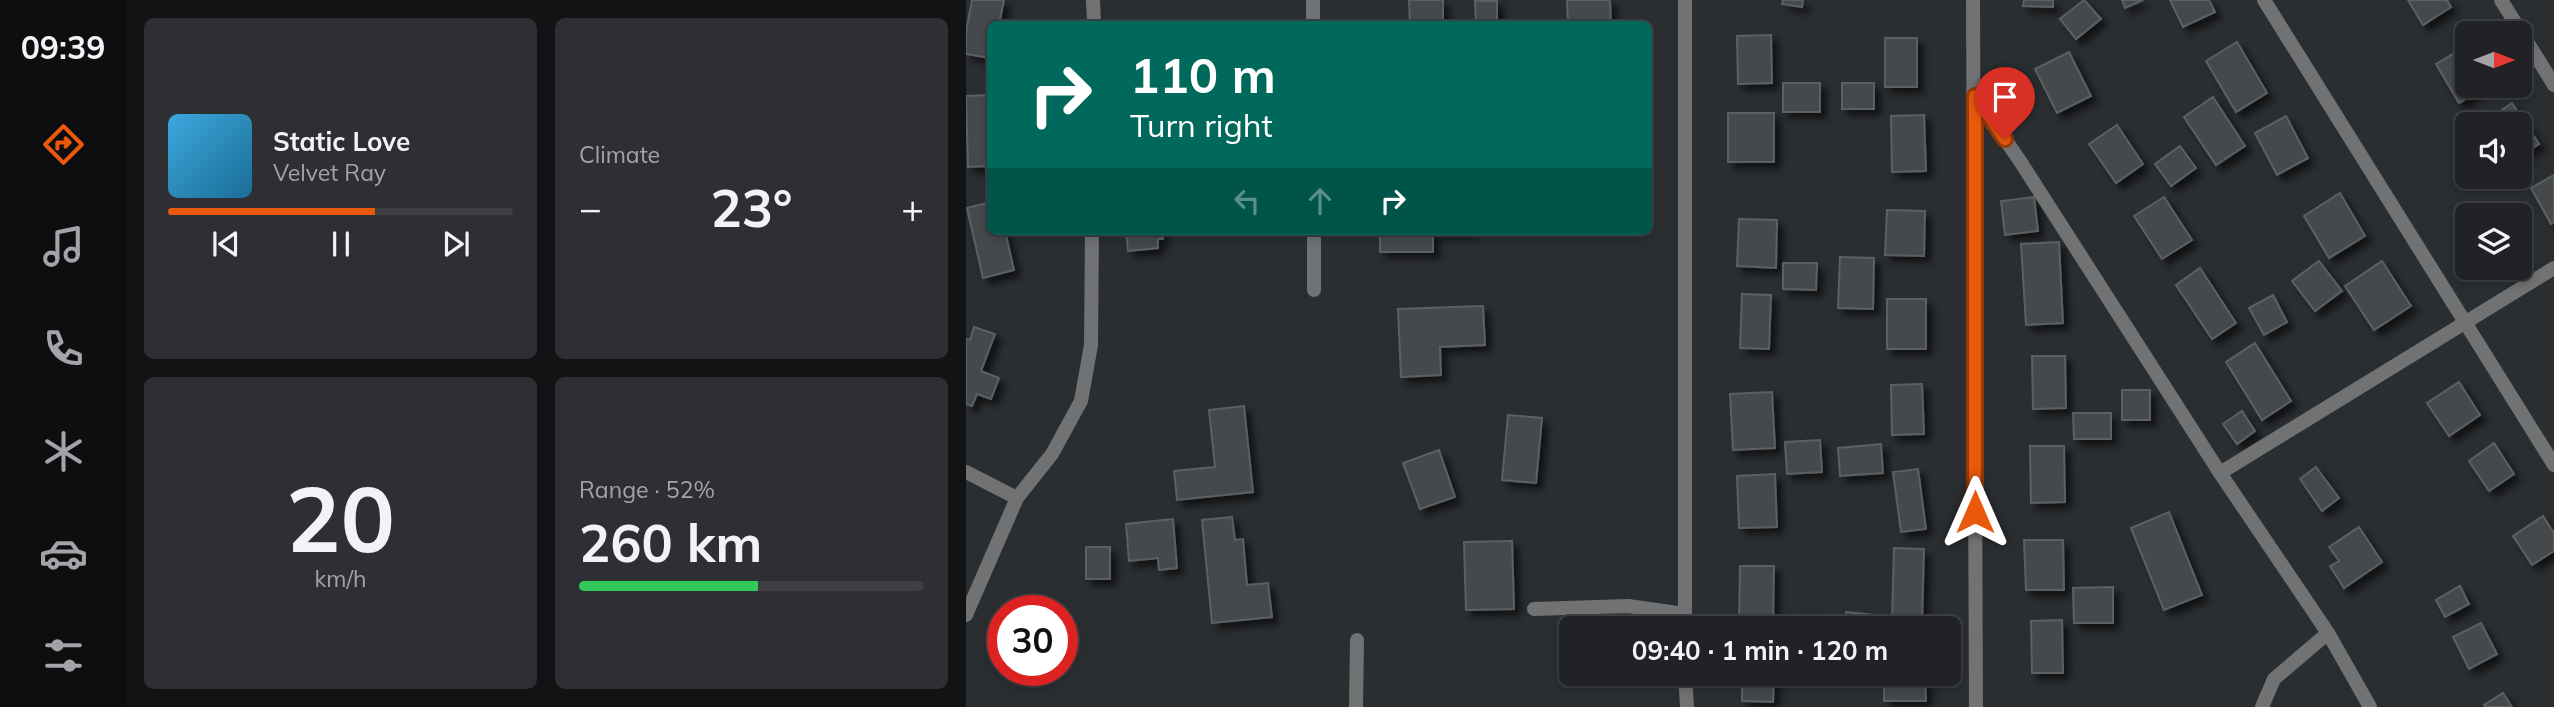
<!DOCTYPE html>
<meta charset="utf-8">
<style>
body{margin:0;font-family:Mulish,sans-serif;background:#2d2f32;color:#f1f3f6;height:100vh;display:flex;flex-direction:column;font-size:26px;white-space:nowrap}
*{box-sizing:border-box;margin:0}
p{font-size:23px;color:#a2a4a7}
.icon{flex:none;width:38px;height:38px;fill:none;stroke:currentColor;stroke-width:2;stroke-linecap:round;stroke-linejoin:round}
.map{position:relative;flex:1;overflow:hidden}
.panel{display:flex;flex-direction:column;gap:18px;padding:18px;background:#121314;width:840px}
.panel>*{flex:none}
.banner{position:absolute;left:21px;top:21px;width:665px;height:214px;border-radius:10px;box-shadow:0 4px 10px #0003,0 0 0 2px #3d3f42;background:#00695c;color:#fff;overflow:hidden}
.needle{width:46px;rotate:90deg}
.tools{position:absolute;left:1489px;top:21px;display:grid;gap:14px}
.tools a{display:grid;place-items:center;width:77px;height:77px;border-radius:10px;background:#202225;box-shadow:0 4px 10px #0003,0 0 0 2px #3d3f42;font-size:35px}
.speed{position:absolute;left:21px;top:595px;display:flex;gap:14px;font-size:35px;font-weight:700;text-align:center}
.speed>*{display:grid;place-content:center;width:91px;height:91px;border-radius:50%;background:#202225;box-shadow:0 4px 10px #0003,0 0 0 2px #3d3f42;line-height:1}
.speed .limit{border:10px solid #d22;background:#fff;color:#111}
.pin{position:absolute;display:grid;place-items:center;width:60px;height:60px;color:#fff;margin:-72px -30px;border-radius:50% 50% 50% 0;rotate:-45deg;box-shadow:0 0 7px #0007}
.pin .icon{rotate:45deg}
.me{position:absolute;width:77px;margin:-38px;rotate:0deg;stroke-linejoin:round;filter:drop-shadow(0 0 5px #0008)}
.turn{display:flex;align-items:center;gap:24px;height:147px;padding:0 28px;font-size:32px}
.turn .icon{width:91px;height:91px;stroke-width:2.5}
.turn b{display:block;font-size:49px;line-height:60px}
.lanes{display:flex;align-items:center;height:66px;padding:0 28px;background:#0003;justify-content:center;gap:35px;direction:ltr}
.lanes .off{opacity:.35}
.big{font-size:52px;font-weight:700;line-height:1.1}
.panel .tile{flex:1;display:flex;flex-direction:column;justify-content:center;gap:10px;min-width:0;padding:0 24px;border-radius:10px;background:#2d2f32}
.panel .dial{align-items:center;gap:0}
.dial b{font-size:91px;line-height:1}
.song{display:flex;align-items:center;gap:21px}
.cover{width:84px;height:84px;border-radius:10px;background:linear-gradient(135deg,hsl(200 70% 55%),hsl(200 70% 35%))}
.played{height:7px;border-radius:4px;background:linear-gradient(90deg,#ea580c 60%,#3d3f42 60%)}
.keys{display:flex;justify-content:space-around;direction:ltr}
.heat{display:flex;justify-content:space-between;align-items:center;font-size:38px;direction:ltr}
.charge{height:10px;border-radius:5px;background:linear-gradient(90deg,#34c759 52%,#3d3f42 0)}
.panel .tiles{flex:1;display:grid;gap:18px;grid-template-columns:repeat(2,1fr)}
.trip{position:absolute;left:593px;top:616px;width:402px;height:70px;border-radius:10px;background:#202225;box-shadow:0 4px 10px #0003,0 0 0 2px #3d3f42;font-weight:700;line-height:70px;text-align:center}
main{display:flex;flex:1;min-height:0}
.menu{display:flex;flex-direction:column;width:126px;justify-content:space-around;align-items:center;background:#0d0e0f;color:#a2a4a7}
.menu .icon{width:49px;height:49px}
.menu .selected{color:#ea580c}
.menu b{font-size:32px;color:#f1f3f6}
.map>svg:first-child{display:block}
.building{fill:#45494c;stroke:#5c6063;stroke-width:2;filter:url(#shadow)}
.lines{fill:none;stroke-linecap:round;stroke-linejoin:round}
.minor{stroke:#707273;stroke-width:14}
.route-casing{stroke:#983908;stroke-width:18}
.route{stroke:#ea580c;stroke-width:12}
</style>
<main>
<nav class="menu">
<b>09:39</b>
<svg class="icon selected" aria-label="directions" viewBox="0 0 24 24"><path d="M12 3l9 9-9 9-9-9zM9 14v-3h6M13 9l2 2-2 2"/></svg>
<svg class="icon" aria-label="music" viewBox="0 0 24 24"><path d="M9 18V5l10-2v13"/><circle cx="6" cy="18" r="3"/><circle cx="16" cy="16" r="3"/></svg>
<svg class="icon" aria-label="phone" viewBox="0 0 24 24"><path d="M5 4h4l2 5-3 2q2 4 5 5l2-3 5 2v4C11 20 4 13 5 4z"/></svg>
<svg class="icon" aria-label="climate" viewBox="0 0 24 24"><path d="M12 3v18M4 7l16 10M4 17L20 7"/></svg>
<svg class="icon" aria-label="car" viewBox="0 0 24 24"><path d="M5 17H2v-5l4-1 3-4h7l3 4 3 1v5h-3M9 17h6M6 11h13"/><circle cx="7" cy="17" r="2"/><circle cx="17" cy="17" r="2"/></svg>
<svg class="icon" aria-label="filters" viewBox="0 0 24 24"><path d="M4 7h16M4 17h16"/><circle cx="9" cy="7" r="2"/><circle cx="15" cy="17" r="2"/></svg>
</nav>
<section class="panel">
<div class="tiles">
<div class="tile">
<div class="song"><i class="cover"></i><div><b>Static Love</b><p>Velvet Ray</p></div></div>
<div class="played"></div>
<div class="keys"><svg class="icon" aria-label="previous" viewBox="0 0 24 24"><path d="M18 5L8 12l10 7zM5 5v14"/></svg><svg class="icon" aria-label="pause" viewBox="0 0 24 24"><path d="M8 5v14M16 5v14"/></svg><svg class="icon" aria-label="next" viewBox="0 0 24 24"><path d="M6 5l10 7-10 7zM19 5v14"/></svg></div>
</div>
<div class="tile"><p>Climate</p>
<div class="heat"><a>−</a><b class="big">23°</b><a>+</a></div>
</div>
<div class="tile dial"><b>20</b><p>km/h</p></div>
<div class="tile"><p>Range · 52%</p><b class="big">260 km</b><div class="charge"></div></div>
</div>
</section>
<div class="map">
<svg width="1588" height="707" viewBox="0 0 1588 707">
<defs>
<filter id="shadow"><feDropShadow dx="6" dy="6" stdDeviation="3.5" flood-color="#0009"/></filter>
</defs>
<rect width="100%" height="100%" fill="#2b2e31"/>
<!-- building -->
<g class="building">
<path d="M6,0H38L33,24H24V58L0,54V32Z"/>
<path d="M443,0H477V24H444Z"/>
<path d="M601,0H644L645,24H602Z"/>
<path d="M817,0H837L836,7L816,4Z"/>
<path d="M1058,0H1087V7L1057,6Z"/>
<path d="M1118,0L1135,19L1110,39L1094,19Z"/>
<path d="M1156,0H1177L1159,8Z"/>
<path d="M1204,0H1243L1249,12L1217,27Z"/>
<path d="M1442,0H1481L1485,7L1457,25Z"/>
<path d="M509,1H531V24H510Z"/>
<path d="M805,35L806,83L772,84L771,36Z"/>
<rect x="919" y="38" width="32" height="49"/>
<path d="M1271,42L1301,93L1270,112L1240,61Z"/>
<path d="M1502,45V86H1521L1493,103L1470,64Z"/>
<path d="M1103,52L1125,96L1091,113L1069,69Z"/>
<rect x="817" y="83" width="37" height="29"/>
<rect x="876" y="83" width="32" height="26"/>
<path d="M24,95V166L2,167L0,96Z"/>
<path d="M1247,97L1279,146L1250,165L1218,117Z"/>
<path d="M1546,103L1573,144L1554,156V124H1520L1519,122Z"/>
<rect x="762" y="113" width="46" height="49"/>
<path d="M958,115L960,171L926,172L925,116Z"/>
<path d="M1320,116L1342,158L1311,175L1289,133Z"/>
<path d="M1151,125L1177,164L1150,183L1123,144Z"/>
<path d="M1214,146L1230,168L1205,186L1189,164Z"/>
<path d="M1588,175V222L1585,224L1565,188Z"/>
<path d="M1374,193L1399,236L1363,258L1338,216Z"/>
<path d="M1068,197L1072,231L1039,235L1035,201Z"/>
<path d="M1198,197L1226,240L1196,259L1168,216Z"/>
<path d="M24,202V231H39L48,270L17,278L1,208Z"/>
<path d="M921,210L959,211L958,256L919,255Z"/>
<path d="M773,219L811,220L810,268L771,266Z"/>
<path d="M160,231H196L197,239H192V248L162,251Z"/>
<path d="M414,231H506V233H467V252H414Z"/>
<path d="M1093,242L1097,323L1060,325L1055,244Z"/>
<path d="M874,257L908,258L907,309L872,308Z"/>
<path d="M1353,261L1376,291L1349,311L1326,281Z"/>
<path d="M1416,261L1445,306L1408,330L1379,286Z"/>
<path d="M817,263H851L850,290L817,289Z"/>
<path d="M1234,268L1270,323L1246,339L1210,285Z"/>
<path d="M776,294L805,295L803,349L774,348Z"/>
<path d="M1307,295L1321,322L1298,335L1283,308Z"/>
<rect x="921" y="299" width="39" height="50"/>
<path d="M517,306L519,345L474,347L475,375L435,377L432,309Z"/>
<path d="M8,327L29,334L15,371L33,378L25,399L11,394L6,406L0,404V339L4,340Z"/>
<path d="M1289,343L1325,401L1296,420L1260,362Z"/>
<path d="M1066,356H1099L1100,408L1067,409Z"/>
<path d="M1493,382L1514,415L1483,436L1461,403Z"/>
<path d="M956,384L958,434L926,435L925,385Z"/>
<rect x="1156" y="390" width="28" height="30"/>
<path d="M806,392L809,448L767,450L764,394Z"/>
<path d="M278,406L287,492L211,500L208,471L249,467L243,410Z"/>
<path d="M1276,411L1289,431L1271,444L1257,424Z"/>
<path d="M1107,413H1145V439H1108Z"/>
<path d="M542,415L576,418L570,483L536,480Z"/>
<path d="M854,440L856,472L821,474L819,442Z"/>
<path d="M1528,443L1548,474L1523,491L1503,461Z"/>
<path d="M915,444L917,473L874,476L872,448Z"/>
<path d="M1064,446H1098L1099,502L1065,503Z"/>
<path d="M473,450L489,497L454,509L437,463Z"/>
<path d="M1350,467L1373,498L1356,511L1334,479Z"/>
<path d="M952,469L960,529L935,532L927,472Z"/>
<path d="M809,474L811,527L773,528L771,476Z"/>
<path d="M1203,512L1236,595L1198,610L1165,528Z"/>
<path d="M1577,516L1588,533V551L1566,565L1547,536Z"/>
<path d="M266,517L269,540L277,539L281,585L302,583L306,617L246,623L236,520Z"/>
<path d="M207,519L211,568L193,570L192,558L163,561L160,524Z"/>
<path d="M1393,527L1416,562L1378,588L1364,566L1373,561L1363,547Z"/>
<path d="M1058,540H1097L1098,590H1060Z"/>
<path d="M546,541L548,609L500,610L498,542Z"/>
<rect x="120" y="547" width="24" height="32"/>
<path d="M928,548L958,549L956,622L926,621Z"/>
<path d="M774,566H808L807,623H773Z"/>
<path d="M1494,586L1503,604L1479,617L1470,600Z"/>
<path d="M1147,587V623H1108L1107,588Z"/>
<path d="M880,612L908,615L907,628H879Z"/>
<path d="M851,615L852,628H820L819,616Z"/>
<path d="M1096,620L1097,673H1066L1065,621Z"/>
<path d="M1515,623L1531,654L1503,669L1487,637Z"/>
<path d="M776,674H808L807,702L776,701Z"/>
<path d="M918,674H959L960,701H918Z"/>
<path d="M1537,693L1546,707H1520L1518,705Z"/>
</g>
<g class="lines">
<!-- minor -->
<g class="minor">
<path d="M127,0L128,24"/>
<path d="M347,0V24"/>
<path d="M1007,0L1010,707"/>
<path d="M1298,0L1588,465"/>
<path d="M1535,0L1588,85"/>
<path d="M1009,96L1054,161L1254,473L1362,633L1404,707"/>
<path d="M348,231V290"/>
<path d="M0,472L51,498L86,454L115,401L125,345L126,231"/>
<path d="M1254,473L1588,268"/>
<path d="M568,609L662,606L719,614"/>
<path d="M0,615L51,498"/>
<path d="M719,628V0"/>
<path d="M719,674L721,707"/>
<path d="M390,707L391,640"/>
<path d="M1296,707L1308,679L1362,633"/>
</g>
</g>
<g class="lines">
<!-- route casing -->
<g class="route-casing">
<path id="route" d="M1009,512V96L1039,139"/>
</g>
<!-- route -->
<use href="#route" class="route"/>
</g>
</svg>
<div class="tools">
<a><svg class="needle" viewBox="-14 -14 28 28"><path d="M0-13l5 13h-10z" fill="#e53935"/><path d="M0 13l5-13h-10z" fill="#a2a4a7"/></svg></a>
<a><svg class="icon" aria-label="sound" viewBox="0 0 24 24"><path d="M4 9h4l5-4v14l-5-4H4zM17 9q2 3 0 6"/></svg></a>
<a><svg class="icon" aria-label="layers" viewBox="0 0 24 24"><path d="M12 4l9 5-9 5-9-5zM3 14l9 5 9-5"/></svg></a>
</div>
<div class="speed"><div class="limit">30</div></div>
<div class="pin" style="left:1039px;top:139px;background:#d93025"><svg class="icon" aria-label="arrive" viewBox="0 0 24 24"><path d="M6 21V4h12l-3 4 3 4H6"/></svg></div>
<svg class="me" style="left:1009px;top:512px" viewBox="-20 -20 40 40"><path d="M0-17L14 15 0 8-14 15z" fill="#ea580c" stroke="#fff" stroke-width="4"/></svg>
<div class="trip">09:40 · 1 min · 120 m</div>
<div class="banner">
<div class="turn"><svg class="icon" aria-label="right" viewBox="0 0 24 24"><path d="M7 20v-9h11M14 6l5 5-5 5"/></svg><div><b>110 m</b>Turn right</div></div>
<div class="lanes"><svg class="icon off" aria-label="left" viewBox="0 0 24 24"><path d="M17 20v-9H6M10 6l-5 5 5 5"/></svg><svg class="icon off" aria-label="ahead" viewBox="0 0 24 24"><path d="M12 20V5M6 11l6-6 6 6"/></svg><svg class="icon" aria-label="right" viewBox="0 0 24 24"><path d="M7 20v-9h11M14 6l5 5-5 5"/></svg></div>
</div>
</div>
</main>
